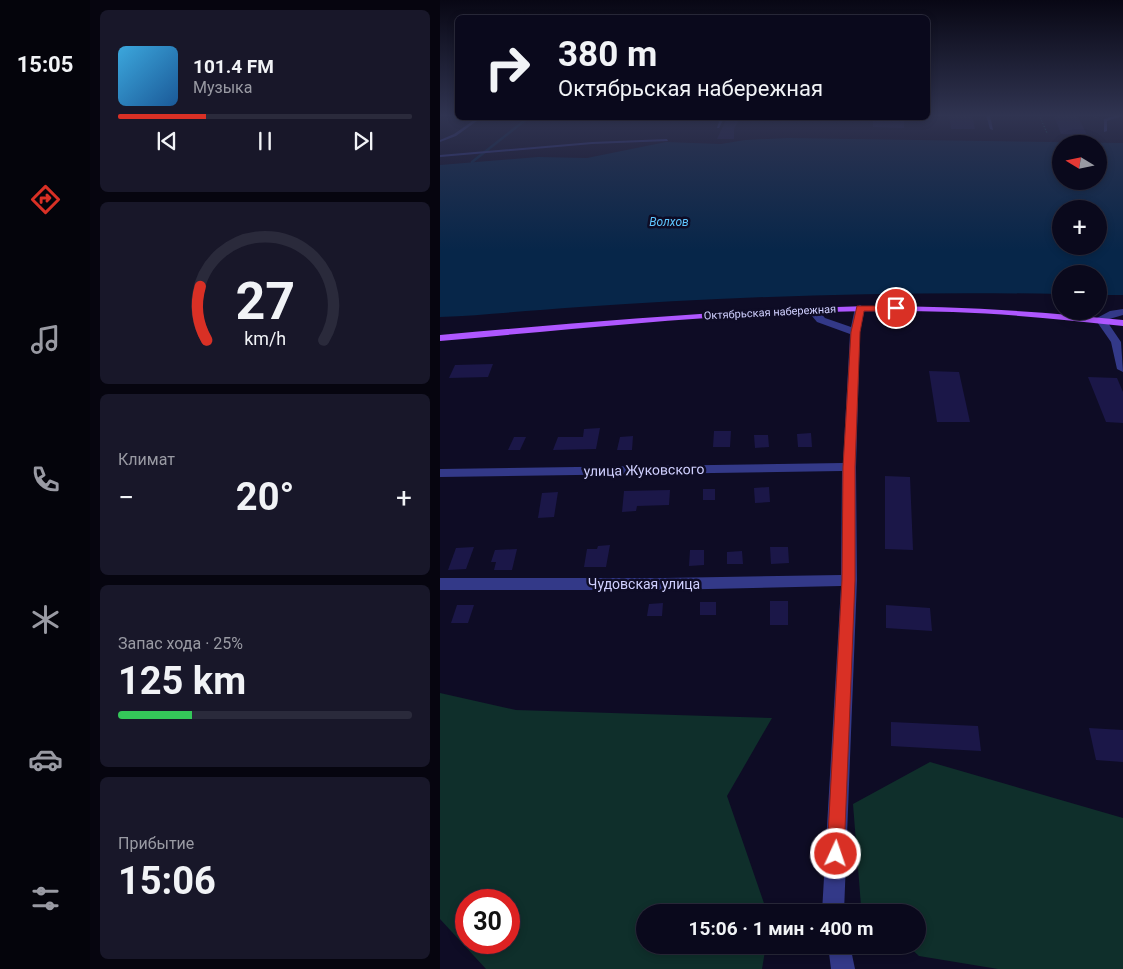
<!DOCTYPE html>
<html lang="ru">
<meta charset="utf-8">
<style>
body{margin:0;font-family:Roboto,sans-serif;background:#181729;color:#f1f3f6;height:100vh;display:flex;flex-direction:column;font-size:19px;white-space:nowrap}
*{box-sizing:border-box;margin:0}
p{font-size:16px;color:#999aa3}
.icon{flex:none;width:28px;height:28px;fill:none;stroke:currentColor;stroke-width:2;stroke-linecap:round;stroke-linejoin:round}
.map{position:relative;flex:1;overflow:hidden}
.panel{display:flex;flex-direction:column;gap:10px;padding:10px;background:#06050f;width:350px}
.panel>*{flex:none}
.banner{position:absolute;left:15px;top:15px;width:475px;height:105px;border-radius:8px;box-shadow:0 2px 8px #0003,0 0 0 1px #2a2a3b;background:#0a091c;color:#f1f3f6;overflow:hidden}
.needle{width:32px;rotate:280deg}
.tools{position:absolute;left:612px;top:135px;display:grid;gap:10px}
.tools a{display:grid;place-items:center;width:55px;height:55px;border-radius:50%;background:#0a091c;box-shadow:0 2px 8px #0003,0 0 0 1px #2a2a3b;font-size:25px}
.speed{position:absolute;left:15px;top:889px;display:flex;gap:10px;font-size:25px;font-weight:700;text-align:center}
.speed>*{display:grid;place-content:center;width:65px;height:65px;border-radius:50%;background:#0a091c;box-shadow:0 2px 8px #0003,0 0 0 1px #2a2a3b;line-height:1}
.speed .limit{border:8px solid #d22;background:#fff;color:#111}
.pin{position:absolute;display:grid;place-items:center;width:42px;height:42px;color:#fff;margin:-21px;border:2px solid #fff;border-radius:50%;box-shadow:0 1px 5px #0007}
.me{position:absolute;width:55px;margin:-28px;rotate:3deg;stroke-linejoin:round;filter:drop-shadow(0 0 4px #0008)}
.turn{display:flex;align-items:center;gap:18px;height:105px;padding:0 20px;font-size:22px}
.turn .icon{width:65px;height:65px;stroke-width:2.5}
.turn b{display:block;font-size:35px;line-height:42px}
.big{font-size:38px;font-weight:700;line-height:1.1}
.panel .tile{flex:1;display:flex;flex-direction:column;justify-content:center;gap:8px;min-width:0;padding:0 18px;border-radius:8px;background:#181729}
.panel .dial{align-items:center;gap:0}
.dial svg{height:130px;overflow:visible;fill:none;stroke:#2a2a3b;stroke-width:7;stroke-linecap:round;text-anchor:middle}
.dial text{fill:#f1f3f6;stroke:none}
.song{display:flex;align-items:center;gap:15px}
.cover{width:60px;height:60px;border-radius:8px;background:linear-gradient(135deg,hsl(200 70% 55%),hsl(210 70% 35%))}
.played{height:5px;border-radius:2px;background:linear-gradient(90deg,#d93025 30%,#2a2a3b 30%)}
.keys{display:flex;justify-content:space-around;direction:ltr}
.heat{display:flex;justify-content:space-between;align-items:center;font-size:28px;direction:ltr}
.charge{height:8px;border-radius:4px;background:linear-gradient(90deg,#34c759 25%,#2a2a3b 0)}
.trip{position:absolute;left:196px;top:904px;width:290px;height:50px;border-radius:25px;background:#0a091c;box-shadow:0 2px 8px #0003,0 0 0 1px #2a2a3b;font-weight:700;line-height:50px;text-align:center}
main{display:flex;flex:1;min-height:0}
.menu{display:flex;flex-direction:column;width:90px;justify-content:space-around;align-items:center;background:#04040b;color:#999aa3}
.menu .icon{width:35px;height:35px}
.menu .selected{color:#d93025}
.menu b{font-size:22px;color:#f1f3f6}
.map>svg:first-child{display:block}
.green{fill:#0f2f2b;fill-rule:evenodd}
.water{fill:#072649;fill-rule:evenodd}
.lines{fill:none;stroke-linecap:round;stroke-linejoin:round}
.stream{stroke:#072649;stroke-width:2.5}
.building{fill:#1b1748}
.path{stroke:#23c0a5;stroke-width:1;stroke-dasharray:1 2;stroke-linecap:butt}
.service{fill:#333988;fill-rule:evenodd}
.minor{fill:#333988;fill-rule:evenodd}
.primary{fill:#ae57ff;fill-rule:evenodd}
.route{fill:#d93025;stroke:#8d1f18}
.labels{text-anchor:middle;stroke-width:5;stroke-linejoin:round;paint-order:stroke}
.far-street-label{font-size:11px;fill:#d0d0ff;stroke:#0e0c25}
.far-water-label{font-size:12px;font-style:italic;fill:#5ec6ff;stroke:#0e0c25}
.street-label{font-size:14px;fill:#d0d0ff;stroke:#0e0c25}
</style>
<main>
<nav class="menu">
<b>15:05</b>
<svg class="icon selected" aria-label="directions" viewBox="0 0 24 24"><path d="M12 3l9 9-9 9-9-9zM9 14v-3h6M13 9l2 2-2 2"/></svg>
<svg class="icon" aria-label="music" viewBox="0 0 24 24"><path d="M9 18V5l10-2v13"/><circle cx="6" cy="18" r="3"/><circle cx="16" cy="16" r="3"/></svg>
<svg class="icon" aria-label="phone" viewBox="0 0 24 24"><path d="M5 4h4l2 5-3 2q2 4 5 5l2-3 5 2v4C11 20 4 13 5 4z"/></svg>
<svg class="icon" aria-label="climate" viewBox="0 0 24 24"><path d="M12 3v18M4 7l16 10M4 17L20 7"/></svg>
<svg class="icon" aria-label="car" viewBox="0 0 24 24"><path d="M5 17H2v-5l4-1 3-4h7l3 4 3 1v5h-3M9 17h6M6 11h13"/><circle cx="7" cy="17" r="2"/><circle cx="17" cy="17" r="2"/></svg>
<svg class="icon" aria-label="filters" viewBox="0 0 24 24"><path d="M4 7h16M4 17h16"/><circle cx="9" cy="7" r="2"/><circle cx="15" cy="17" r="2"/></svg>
</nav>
<section class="panel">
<div class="tile">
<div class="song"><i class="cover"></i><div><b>101.4 FM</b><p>Музыка</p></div></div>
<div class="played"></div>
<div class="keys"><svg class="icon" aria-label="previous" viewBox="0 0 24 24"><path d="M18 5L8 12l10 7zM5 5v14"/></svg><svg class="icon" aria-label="pause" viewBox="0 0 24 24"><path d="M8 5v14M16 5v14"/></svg><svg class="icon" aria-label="next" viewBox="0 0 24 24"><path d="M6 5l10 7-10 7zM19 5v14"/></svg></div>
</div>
<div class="tile dial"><svg viewBox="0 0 100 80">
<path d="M14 69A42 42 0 1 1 86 69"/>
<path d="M14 69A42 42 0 0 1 10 36" stroke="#d93025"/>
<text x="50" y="56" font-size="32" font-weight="700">27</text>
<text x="50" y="72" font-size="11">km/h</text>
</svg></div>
<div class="tile"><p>Климат</p>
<div class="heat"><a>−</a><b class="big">20°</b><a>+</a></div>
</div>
<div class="tile"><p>Запас хода · 25%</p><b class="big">125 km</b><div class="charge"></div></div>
<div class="tile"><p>Прибытие</p><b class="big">15:06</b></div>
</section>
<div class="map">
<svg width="683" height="969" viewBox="0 0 683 969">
<rect width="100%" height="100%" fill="#0e0c25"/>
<!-- green -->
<g class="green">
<path d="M0,693L76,710L332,718L287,796L327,912H205V945H326L322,969H46L0,919ZM26,900H69V942H26Z"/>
<path d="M490,762L683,818V969H558L479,956L467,945H478V912H429L421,906L413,804Z"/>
</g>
<!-- water -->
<path class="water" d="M348,138L683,143V295H659V274H621V294C461,291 300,296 140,307C93,310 47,315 0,317V165L98,157L147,158L226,142L281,144L305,140ZM621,144H659V181H621ZM621,209H659V246H621Z"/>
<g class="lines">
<!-- stream -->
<path class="stream" d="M32,162L88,118"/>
</g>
<!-- building -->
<g class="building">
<path d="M509,115H532L535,129H511Z"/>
<path d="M614,115H637L647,135L621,134Z"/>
<path d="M287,118H300L294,129V139H277Z"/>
<path d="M433,118H464V128L433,127Z"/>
<path d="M53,364L48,377L9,378L15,365Z"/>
<path d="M489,371L519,372L530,422H497Z"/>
<path d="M648,377L677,378L683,392V423L666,422Z"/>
<path d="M160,428L156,449L113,450L118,437H143L144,429Z"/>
<path d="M274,431H291L290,447H273Z"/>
<path d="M371,433L372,447H358L357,434Z"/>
<path d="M314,435H328L329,447L315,448Z"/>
<path d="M193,436L192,450H177L180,437Z"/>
<path d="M74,437H86L80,450H68Z"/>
<path d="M445,476L470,477L473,550L445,549Z"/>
<path d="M329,487L330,502L315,503L314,488Z"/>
<rect x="263" y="489" width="12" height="11"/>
<path d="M230,490L229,505L197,506L196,511L182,512L184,491Z"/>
<path d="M118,492L114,517L98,518L102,493Z"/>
<path d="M170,545L166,567H144L147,549H157L158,546Z"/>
<path d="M34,547L26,569L8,570L16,548Z"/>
<path d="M330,547H348L349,563L331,564Z"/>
<path d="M77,549L72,570H54L56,562H51L55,550Z"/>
<path d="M250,550H264V565L249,566Z"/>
<path d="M302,551L303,564H287V552Z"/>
<rect x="330" y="601" width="18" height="24"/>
<rect x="260" y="602" width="16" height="13"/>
<path d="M223,603L222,616H207L209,604Z"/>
<path d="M17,605H34L28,623H11Z"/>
<path d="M446,605L490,608L492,631L446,628Z"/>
<path d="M451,722L538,726L541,751L451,746Z"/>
<path d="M649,728L683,730V762L656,760Z"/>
</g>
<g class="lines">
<!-- path -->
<g class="path">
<path d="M599,115L607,133"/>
<path d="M650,115L657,118"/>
</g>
<!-- service -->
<g class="service">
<path d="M546,115H550L553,130L550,129Z"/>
<path d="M678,115L683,116L667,121V131L664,132V119Z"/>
<path d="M37,118H41L16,136L0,142V140L14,134Z"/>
<path d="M161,118L177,119L179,120L177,121L160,120Z"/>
<path d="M280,118H284L279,128H277Z"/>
<path d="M227,139L228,141L152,144L0,157V155L152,142Z"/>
</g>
<!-- minor -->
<g class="minor">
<path d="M420,305L425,308L420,332L416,467L417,580L404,912H382L401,586L224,590H0V578H224L401,575L402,471L0,477V469L403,463L410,334L377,322L367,310L368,308H376L385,318L411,327L415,308Z"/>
<path d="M683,309V315L666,320L681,342L683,372L677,369L671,342L655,319L670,311Z"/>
<path d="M388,945H410L415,969H391Z"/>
</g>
<!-- primary -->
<path class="primary" d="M427,306C513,306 597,311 683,320V326C626,320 570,314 513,312C342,306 170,326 0,341V335C142,322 284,310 427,306Z"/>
</g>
<!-- sky -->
<linearGradient id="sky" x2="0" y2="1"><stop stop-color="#080714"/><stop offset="0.46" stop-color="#303451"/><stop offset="1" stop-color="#303451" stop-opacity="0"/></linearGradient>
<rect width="683" height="251" fill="url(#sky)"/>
<!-- route -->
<path class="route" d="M417,306H456L460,308L456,311H424L420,332L415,467V580L404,854L402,860L396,862L390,860L387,854L402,580L403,467L411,332Z"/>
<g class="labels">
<!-- far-street labels -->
<g class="far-street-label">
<text transform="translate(330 312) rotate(-3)" y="4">Октябрьская набережная</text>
</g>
<!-- far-water labels -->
<g class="far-water-label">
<text x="229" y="226">Волхов</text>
</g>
<!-- street labels -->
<g class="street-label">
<text transform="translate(204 470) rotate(-1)" y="5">улица Жуковского</text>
<text x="204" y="589">Чудовская улица</text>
</g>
</g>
</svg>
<div class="tools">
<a><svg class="needle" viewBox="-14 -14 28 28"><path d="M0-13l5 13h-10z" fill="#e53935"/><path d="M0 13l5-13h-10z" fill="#999aa3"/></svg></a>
<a>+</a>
<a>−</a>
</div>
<div class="speed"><div class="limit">30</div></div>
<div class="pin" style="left:456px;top:308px;background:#d93025"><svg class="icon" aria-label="arrive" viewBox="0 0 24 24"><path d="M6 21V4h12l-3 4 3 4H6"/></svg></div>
<svg class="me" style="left:396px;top:854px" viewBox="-20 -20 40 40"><circle r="17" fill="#d93025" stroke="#fff" stroke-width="3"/><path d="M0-11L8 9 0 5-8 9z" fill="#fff"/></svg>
<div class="trip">15:06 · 1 мин · 400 m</div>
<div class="banner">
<div class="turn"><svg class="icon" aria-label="right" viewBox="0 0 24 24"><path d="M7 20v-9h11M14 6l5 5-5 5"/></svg><div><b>380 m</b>Октябрьская набережная</div></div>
</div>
</div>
</main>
